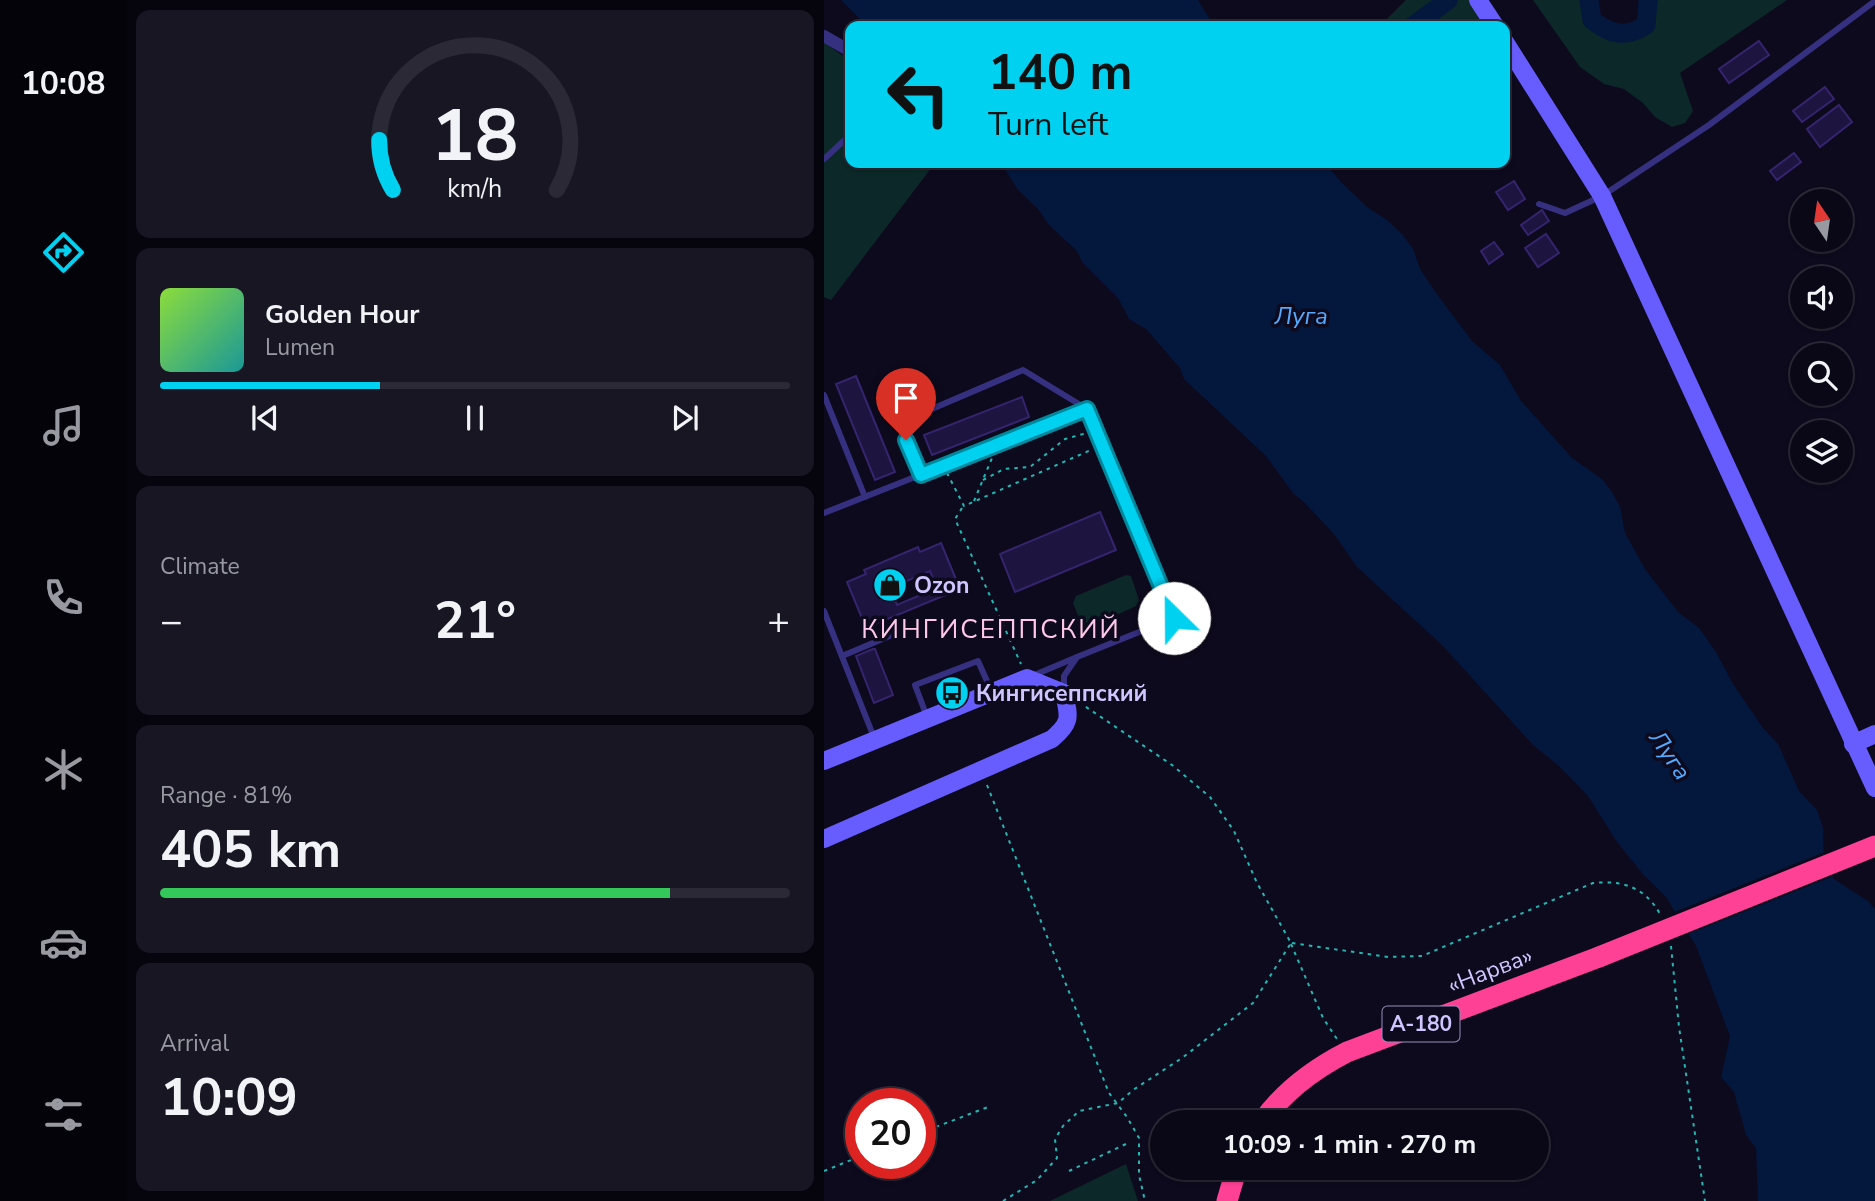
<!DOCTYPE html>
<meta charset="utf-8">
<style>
body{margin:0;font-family:"Nunito Sans",sans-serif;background:#181623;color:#f1f3f6;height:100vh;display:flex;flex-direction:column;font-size:26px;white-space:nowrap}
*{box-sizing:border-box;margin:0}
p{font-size:23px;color:#999aa1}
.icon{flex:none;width:38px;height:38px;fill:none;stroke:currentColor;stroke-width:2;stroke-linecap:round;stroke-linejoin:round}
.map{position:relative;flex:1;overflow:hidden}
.sheet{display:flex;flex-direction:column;gap:10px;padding:10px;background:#06040c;width:698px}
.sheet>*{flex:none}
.hud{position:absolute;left:21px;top:21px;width:665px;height:147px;border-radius:14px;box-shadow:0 2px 5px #0004,0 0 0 2px #2a2935;background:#00d1f1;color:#111;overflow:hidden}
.needle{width:46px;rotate:347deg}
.controls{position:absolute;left:966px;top:189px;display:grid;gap:14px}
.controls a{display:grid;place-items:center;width:63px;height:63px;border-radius:50%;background:#0a0816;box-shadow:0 2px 5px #0004,0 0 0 2px #2a2935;font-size:35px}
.speed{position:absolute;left:21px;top:1088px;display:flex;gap:14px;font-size:35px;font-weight:700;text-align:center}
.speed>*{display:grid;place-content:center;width:91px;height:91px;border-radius:50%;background:#0a0816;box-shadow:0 2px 5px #0004,0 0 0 2px #2a2935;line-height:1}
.speed .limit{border:10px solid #d22;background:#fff;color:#111}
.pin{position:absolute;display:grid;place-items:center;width:60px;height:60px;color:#fff;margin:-72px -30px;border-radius:50% 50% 50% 0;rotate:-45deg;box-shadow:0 0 7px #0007}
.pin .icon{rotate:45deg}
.me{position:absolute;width:77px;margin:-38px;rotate:337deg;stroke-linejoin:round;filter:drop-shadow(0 0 5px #0008)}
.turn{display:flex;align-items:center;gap:24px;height:147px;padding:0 28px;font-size:32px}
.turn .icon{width:91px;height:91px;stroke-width:2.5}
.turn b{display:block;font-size:49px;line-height:60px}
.big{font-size:52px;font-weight:700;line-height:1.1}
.sheet .widget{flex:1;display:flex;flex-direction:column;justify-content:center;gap:10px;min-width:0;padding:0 24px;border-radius:14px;background:#181623}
.sheet .dial{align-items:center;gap:0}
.dial svg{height:182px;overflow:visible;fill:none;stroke:#2a2935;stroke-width:7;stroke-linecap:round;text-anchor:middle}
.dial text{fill:#f1f3f6;stroke:none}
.song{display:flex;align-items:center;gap:21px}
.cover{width:84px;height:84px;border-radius:10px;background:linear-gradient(135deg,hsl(90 70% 55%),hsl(180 70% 35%))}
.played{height:7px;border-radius:4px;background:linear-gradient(90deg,#00d1f1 35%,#2a2935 35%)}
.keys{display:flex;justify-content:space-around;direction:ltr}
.heat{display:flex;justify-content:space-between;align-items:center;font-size:38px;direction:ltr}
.charge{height:10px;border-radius:5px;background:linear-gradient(90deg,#34c759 81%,#2a2935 0)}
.trip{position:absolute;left:326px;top:1110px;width:399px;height:70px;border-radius:35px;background:#0a0816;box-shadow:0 2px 5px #0004,0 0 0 2px #2a2935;font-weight:700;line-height:70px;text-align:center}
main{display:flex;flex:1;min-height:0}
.tab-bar{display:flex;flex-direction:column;width:126px;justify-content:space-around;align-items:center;background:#040309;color:#999aa1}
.tab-bar .icon{width:49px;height:49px}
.tab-bar .selected{color:#00d1f1}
.tab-bar b{font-size:32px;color:#f1f3f6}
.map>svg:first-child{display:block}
.green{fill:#0c2828}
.water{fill:#04173c}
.pier{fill:#0e0a1e}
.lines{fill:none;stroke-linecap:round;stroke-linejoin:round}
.river{stroke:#04173c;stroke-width:19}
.building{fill:#1e1440;stroke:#35246e;stroke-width:2;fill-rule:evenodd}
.path{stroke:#21b8b4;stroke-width:2;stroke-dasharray:3.5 5;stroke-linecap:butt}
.lane{stroke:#363081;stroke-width:6}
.street{stroke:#363081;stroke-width:12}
.secondary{stroke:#675dff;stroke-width:18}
.highway{stroke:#ff4196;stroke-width:21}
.highway-bridge{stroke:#ff4196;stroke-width:21}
.route-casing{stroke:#00889d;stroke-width:18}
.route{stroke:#00d1f1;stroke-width:12}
.labels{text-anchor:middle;stroke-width:7;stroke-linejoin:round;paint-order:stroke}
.shield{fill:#0e0a1e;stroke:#958ebc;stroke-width:2}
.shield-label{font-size:21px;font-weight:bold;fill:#cfc6ff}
.poi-label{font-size:23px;font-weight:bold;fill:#cfc6ff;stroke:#0e0a1e;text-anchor:start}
.street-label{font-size:23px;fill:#cfc6ff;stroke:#0e0a1e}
.water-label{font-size:24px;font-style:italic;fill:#54aaff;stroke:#0e0a1e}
.quarter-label{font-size:26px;letter-spacing:2px;fill:#ffc8e9;stroke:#0e0a1e}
</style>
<main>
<nav class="tab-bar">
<b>10:08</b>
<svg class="icon selected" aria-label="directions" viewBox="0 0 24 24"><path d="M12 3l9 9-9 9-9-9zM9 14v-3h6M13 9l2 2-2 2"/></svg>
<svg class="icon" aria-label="music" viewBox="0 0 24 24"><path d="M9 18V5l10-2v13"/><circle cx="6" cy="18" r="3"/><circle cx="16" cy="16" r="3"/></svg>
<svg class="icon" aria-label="phone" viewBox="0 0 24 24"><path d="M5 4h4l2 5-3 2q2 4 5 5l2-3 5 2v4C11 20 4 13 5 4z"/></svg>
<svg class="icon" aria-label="climate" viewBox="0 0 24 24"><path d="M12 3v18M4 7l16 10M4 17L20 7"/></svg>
<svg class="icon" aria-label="car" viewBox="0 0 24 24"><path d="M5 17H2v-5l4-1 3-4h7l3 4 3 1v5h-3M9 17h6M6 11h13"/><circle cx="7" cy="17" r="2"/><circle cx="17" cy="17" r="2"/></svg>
<svg class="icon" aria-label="filters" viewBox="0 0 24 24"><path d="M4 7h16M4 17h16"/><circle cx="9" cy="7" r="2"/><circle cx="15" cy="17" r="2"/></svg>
</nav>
<section class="sheet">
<div class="widget dial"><svg viewBox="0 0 100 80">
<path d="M14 69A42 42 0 1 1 86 69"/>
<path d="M14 69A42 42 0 0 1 8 47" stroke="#00d1f1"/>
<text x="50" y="56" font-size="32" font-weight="700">18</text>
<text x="50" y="72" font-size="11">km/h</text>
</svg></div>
<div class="widget">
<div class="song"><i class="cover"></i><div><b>Golden Hour</b><p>Lumen</p></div></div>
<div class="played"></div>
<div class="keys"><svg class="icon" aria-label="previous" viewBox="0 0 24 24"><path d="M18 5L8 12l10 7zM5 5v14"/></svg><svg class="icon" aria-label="pause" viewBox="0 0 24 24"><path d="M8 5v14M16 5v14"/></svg><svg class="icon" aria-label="next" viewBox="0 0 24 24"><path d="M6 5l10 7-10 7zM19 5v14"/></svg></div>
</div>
<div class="widget"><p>Climate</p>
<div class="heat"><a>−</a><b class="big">21°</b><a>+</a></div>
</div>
<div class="widget"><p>Range · 81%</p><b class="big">405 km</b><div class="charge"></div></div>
<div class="widget"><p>Arrival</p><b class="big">10:09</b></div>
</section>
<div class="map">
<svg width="1051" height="1201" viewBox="0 0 1051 1201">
<rect width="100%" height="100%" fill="#0e0a1e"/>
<!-- green -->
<g class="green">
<path d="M582,0H646L663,26H556Z"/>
<path d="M709,0H765L768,20C786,35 802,38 822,24L824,0H963L856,73L869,111L861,123L848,127L831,117L819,103L800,89L780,84L756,67Z"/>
<path d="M0,42L26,61V163H111L7,300L0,297Z"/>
<path d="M302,575L307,576L315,600L312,606L267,627L258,625L249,603L252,596Z"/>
<path d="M302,1164L314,1201H226Z"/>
</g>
<!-- water -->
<g class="water">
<path d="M17,0H374L390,26H43Z"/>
<path d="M177,163H501L518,183L543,207L563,220L578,234L589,249L596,269L612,293L648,341L676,365L697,401L748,458L778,479L788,492L796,507L801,533L821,569L854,612L875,628L892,652L909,684L939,728L954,744L975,791L993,810L999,828V845L1002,865L1010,879L1044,901L1051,909V1201H934L932,1148L922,1135L910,1092L897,1077L906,1036L872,946L842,897L818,873L793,842L764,796L734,765L709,745L618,645L533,567L510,534L481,503L469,493L442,456L360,379L356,368L322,329L305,319L294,298L259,263L253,251L224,224L215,210L194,190Z"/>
</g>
<!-- pier -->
<path class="pier" d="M1003,851L1006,864L1012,875L862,935L848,913Z"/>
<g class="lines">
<!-- river -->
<g class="river">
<path d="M765,0L768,20C787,35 802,38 822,25L824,0"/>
<path d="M589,26L624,0"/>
</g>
</g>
<!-- building -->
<g class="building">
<path d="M935,41L945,55L905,83L895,69Z"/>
<path d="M1001,87L1010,99L978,122L969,111Z"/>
<path d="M1015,105L1028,122L996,147L983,129Z"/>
<path d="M970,153L977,162L953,180L946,171Z"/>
<path d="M690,181L701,199L684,210L672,192Z"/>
<path d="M718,210L725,221L704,235L697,225Z"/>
<path d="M722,234L735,253L714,267L701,248Z"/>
<path d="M670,242L679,254L665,264L657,251Z"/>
<path d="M32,376L71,472L51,480L12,384Z"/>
<path d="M198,397L205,417L108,455L100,435Z"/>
<path d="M276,512L292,550L191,592L176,554Z"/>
<path d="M117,543L136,589L42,628L23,582L42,574L40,570L94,547L96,552ZM106,571L113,588L73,605L66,588Z"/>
<path d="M49,649H51L69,695L50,703L32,656Z"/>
</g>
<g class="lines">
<!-- path -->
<g class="path">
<path d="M123,473L140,506L269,449"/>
<path d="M159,480L180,469L206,467L241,439L263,433"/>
<path d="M150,501L168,458"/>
<path d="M138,508L131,519L197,664"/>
<path d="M163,785L285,1093L303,1117L315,1138V1175L321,1201"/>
<path d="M468,943L564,957L598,956L769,883C798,880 821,887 836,914"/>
<path d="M467,944L499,1018L513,1039"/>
<path d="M847,946L855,1027L881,1201"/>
<path d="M96,1133L164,1107"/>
<path d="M0,1171L37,1156"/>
<path d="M245,1171L304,1143"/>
<path d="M179,1201L213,1180L233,1158L231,1139L239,1126L255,1111L294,1103L309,1090L358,1058L429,1003L467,943L433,883L410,831L386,797L348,765L259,705"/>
</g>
<!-- lane -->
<g class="lane">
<path d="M0,159L26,135"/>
<path d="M715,204L741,213L778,196L885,125L1051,1"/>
<path d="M0,395L41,497"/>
<path d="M97,475L75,423L199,370L263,409"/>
<path d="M0,513L263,409L350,618L253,657"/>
<path d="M0,611L51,740"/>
<path d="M18,656L68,635"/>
<path d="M208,676L253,657L240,676V691"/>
<path d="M103,717L91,685L154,661L167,690"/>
</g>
<!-- street -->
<path class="street" d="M0,36L26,51"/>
<!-- secondary -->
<g class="secondary">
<path d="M654,0L671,26"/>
<path d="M681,42L778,196L1051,788"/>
<path d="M1029,744L1051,734"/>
<path d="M0,761L203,678L240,693C245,717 248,722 228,739L0,839"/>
</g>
<!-- highway -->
<g class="highway">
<path d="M438,1122C460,1091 490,1069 523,1052L775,957"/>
<path d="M403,1201L413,1167"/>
</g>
<!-- highway-bridge -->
<path class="highway-bridge" d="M775,957L1051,846"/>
</g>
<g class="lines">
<!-- route casing -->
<g class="route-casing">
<path id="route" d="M82,440L97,475L263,409L350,618"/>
</g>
<!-- route -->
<use href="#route" class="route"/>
</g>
<!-- icons -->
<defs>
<g id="shop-disc" transform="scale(1.75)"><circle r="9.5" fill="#00d1f1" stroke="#0e0a1e"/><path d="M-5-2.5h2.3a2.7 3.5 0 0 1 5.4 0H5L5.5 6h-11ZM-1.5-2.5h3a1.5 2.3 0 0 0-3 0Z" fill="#111"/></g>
<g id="bus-disc" transform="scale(1.75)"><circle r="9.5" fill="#00d1f1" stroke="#0e0a1e"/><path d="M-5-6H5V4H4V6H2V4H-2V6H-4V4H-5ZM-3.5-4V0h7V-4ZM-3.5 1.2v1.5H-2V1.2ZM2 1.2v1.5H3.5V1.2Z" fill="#111"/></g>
</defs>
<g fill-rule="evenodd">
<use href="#shop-disc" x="66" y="585"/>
<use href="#bus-disc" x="128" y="693"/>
</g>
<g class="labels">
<!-- shield labels -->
<rect class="shield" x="558.5" y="1006.5" width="77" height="35" rx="5"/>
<g class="shield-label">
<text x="597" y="1031">А-180</text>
</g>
<!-- poi labels -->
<g class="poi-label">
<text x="90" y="593">Ozon</text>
<text x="152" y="701">Кингисеппский</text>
</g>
<!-- street labels -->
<g class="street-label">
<text transform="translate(666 970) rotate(-21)" y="8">«Нарва»</text>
</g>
<!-- water labels -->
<g class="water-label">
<text x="477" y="324">Луга</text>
<text transform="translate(846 755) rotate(56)" y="8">Луга</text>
</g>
<!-- quarter labels -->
<g class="quarter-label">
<text x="167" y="638">КИНГИСЕППСКИЙ</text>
</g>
</g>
</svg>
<div class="controls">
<a><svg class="needle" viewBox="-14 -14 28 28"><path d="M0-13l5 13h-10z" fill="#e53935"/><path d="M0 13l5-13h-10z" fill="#999aa1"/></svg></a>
<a><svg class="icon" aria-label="sound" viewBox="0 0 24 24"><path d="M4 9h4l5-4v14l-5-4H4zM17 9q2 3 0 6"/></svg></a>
<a><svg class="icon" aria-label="search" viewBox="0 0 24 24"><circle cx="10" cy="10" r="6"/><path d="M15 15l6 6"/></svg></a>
<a><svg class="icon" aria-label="layers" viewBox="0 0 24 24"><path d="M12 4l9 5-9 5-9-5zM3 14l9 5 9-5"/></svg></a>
</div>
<div class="speed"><div class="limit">20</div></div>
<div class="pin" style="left:82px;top:440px;background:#d93025"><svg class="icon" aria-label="arrive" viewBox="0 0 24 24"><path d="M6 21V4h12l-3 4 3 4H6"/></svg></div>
<svg class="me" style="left:350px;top:618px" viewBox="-20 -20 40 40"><circle r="19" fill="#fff"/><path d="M0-13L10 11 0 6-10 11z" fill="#00d1f1"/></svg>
<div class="trip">10:09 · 1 min · 270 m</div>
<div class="hud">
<div class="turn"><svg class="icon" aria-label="left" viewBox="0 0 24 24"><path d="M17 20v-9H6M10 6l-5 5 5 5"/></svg><div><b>140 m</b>Turn left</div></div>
</div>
</div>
</main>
